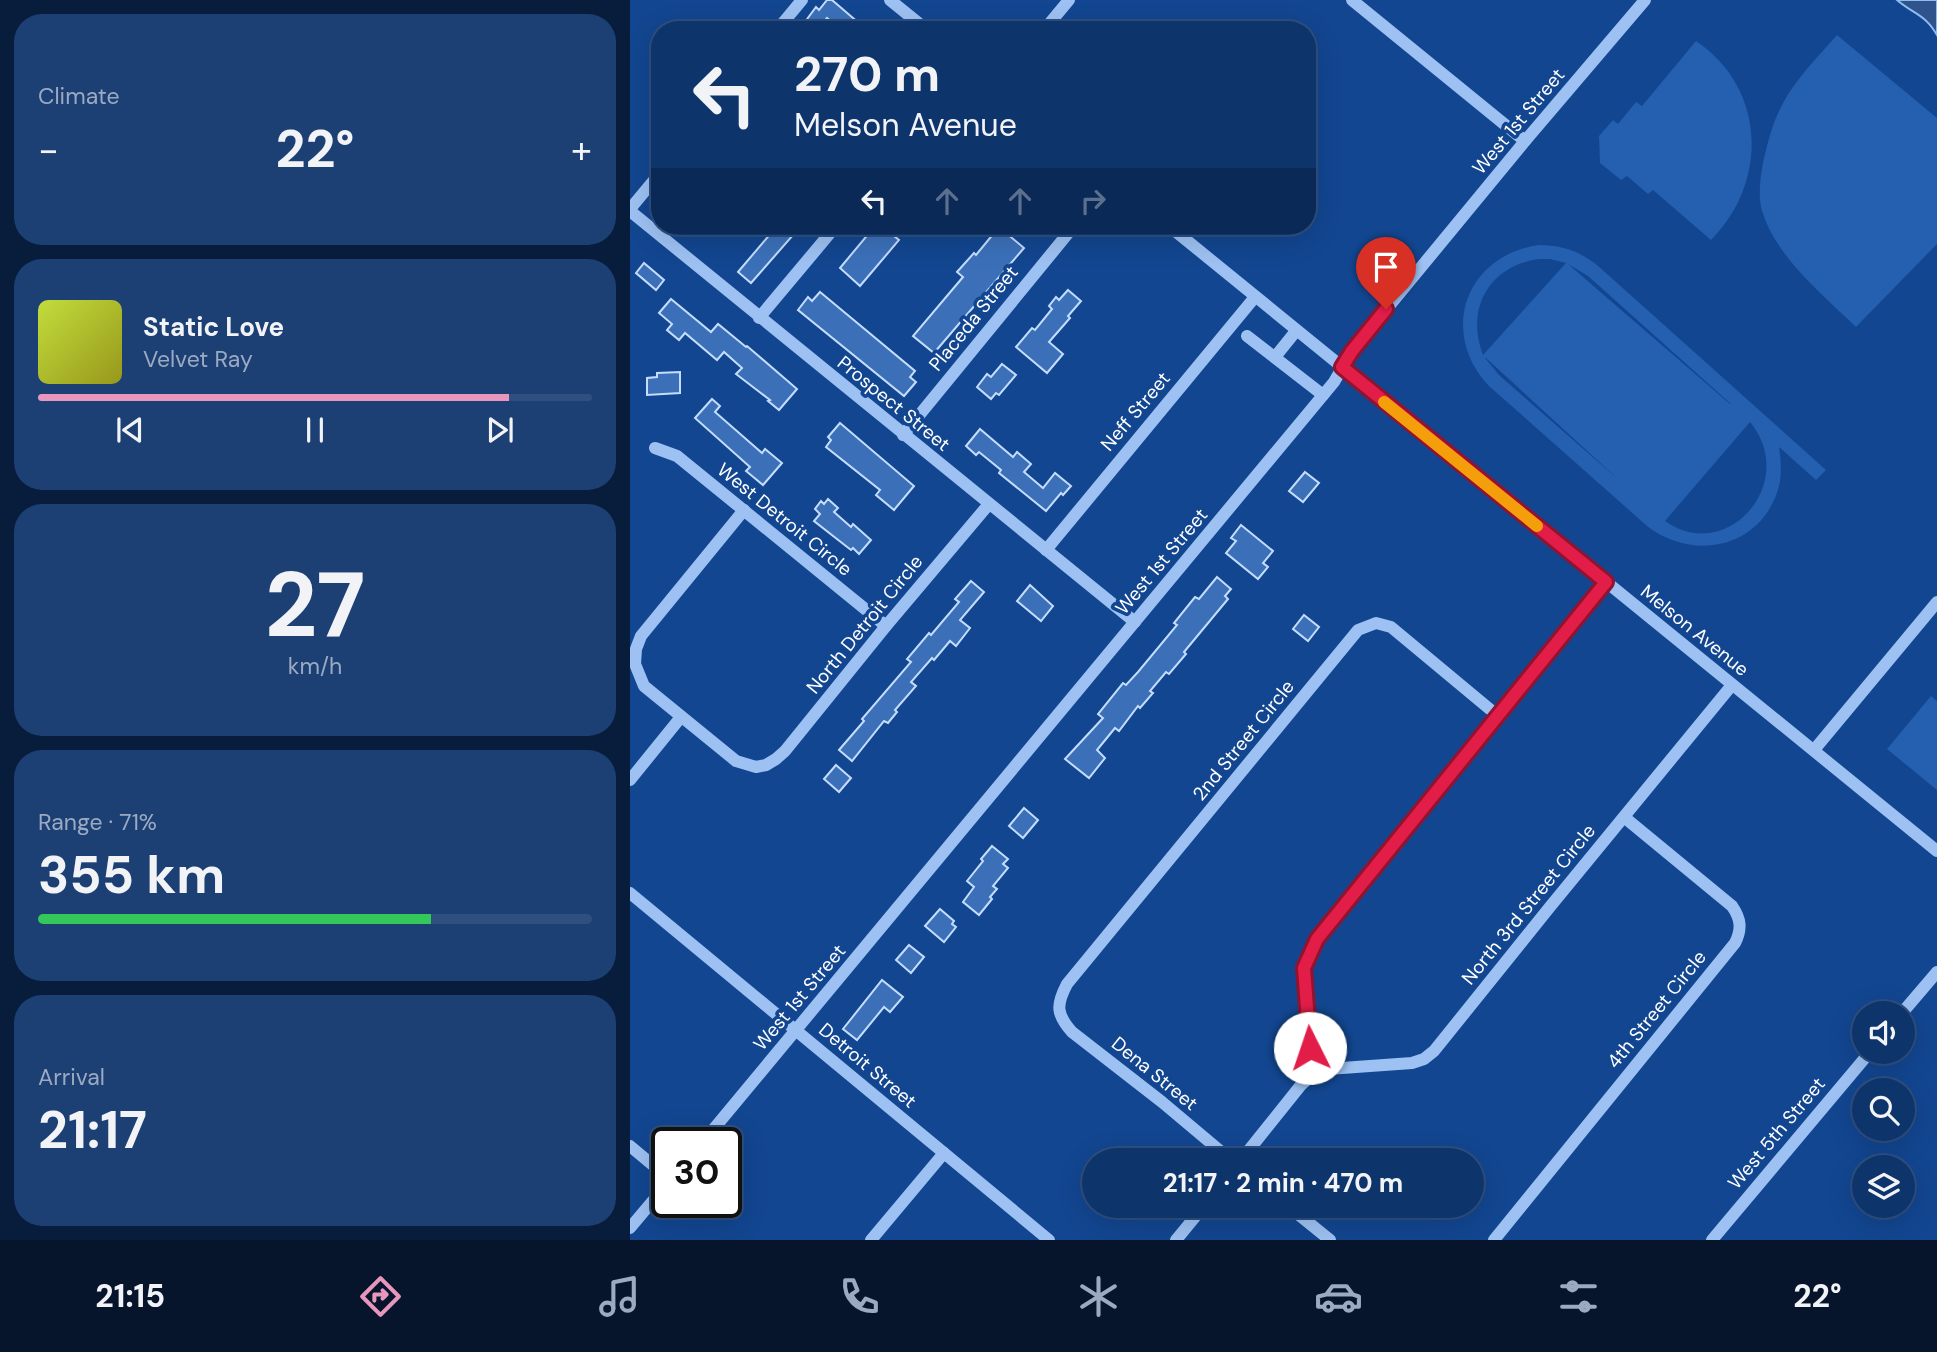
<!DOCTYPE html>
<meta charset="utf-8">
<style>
body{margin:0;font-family:"DM Sans",sans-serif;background:#1c3f74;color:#f1f3f6;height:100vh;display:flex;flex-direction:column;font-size:26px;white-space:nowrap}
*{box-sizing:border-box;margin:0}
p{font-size:23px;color:#9baac2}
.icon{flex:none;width:38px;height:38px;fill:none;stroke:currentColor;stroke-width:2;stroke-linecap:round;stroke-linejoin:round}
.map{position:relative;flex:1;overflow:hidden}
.details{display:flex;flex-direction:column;gap:14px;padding:14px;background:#081d3b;width:630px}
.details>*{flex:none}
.guide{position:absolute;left:21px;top:21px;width:665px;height:214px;border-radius:28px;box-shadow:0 7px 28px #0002,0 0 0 2px #2e4f7f;background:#0e346c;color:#f1f3f6;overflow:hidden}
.tools{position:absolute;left:1222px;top:1001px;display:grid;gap:14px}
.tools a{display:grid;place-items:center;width:63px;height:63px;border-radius:50%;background:#0e346c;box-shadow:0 7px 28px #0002,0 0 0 2px #2e4f7f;font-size:35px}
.speed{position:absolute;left:21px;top:1127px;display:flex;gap:14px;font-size:35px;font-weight:700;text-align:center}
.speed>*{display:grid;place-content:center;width:91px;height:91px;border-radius:50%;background:#0e346c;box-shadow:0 7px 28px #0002,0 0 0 2px #2e4f7f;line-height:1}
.speed .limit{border:4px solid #111;border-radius:10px;background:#fff;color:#111}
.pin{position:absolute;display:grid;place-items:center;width:60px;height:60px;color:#fff;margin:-72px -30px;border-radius:50% 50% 50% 0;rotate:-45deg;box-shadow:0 0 7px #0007}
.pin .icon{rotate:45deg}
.me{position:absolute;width:77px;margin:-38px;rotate:356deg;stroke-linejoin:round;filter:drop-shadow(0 0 5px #0008)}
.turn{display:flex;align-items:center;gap:24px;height:147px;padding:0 28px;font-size:32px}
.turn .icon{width:91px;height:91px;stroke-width:2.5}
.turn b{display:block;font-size:49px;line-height:60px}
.lanes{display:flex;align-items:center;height:66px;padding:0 28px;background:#0003;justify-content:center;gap:35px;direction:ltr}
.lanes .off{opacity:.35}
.big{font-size:52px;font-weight:700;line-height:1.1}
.details .widget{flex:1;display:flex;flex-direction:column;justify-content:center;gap:10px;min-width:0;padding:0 24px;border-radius:28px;background:#1c3f74}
.details .dial{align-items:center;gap:0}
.dial b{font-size:91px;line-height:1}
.song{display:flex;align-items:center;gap:21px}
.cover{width:84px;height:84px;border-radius:10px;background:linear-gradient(135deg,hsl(70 70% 55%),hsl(60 70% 35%))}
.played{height:7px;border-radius:4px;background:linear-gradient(90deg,#e797bd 85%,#2e4f7f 85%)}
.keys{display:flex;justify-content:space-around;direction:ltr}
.heat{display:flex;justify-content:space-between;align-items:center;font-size:38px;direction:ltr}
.charge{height:10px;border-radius:5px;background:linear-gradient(90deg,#34c759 71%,#2e4f7f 0)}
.trip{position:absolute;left:452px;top:1148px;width:402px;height:70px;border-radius:35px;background:#0e346c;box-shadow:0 7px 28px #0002,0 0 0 2px #2e4f7f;font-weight:700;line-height:70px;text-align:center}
.dock{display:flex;height:112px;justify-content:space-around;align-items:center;background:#06152b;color:#9baac2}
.dock .icon{width:49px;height:49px}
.dock .selected{color:#e797bd}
.dock b{font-size:32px;color:#f1f3f6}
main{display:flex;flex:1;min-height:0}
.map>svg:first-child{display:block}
.green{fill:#245fb0;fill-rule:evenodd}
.water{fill:#2e548b;stroke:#8fbcf5;stroke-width:2}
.building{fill:#3b70b9;stroke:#c5ddfd;stroke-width:2}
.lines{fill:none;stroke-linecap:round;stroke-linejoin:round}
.minor{stroke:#9dc1f2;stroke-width:12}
.route-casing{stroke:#92132f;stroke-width:18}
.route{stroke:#e11d48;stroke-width:12}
.slow{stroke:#f59e0b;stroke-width:12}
.labels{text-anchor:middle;stroke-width:7;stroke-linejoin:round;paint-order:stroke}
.street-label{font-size:19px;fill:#fff;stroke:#124690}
</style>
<main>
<section class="details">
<div class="widget"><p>Climate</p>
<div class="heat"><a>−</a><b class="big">22°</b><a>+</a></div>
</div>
<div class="widget">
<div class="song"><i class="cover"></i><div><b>Static Love</b><p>Velvet Ray</p></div></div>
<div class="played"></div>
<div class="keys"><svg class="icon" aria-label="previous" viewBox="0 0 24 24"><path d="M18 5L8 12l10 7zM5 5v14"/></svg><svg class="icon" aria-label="pause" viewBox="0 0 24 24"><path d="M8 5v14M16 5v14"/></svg><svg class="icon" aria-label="next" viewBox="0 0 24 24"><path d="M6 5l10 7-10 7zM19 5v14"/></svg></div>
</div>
<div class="widget dial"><b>27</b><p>km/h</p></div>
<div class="widget"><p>Range · 71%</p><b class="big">355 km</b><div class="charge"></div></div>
<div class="widget"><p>Arrival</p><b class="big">21:17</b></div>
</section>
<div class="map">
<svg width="1307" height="1240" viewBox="0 0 1307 1240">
<rect width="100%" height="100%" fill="#124690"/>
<!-- green -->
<g class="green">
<path d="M1207,35L1307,118V244L1226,327C1193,295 1146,257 1132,211C1128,197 1130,178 1133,163C1137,145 1142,124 1151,107C1164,80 1188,57 1207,35Z"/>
<path d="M1066,41C1136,88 1139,182 1081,240L1023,190L1018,194L997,176L991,180L970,163L969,136L983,120L988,124L1006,102L1012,106Z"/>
<path d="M909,245C932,245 949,251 967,265L1196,470L1186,480L1149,447C1151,460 1152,473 1149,486C1133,547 1065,563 1017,526L859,386C808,332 836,255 909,245ZM910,259H920L936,263L853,355C835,308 860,265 910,259ZM938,264L958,276L1101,404H1100ZM855,358H856L990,481L869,375ZM1120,422C1170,483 1096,565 1035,521Z"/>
<path d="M1301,696L1307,701V790L1257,749Z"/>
</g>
<!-- water -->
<path class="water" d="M1267,0H1307V35C1295,14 1283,14 1267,0Z"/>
<!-- building -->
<g class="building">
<path d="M197,0H202L237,30H211L197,18L187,30H169L186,7L189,10Z"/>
<path d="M147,226H171L121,283L108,272Z"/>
<path d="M245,226H251L269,240L230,286L210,268Z"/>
<path d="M369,227L394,248L304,353L283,336L333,277L327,272L344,253L346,255Z"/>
<path d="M14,263L34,280L26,290L6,273Z"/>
<path d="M438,290L451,301L438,316L440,318L419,342L433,354L417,373L386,347L402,328L405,330L422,309L419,306L426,297L429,300Z"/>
<path d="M190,292L285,371L280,377L286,382L274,396L168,310L178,297L182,301Z"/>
<path d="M41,299L81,332L88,324L116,347L117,346L167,389L149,410L138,401L140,400L106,374L112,368L94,352L87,360L55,333L49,340L37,330L42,324L29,313Z"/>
<path d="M372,364L386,375L369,395L366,393L361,399L347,387L357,374L361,377Z"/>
<path d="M50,372V393L17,395V378L27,377V373Z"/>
<path d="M82,399L90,406L85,412L132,453L135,449L152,463L133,485L116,471L120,467L65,418Z"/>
<path d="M210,423L284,486L264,510L246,495L250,490L196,447L201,440L198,437Z"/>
<path d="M350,429L383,457L387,452L401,464L394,472L413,488L425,473L441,486L433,495L431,493L416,511L369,473L371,470L349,452L346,455L336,446Z"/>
<path d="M675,472L689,483L673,502L659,491Z"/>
<path d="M198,499L208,508L204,512L221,527L223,524L241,540L229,554L223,548L221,550L184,521L190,514L185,509L191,501L194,504Z"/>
<path d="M611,525L643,551L633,563L638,567L628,579L596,553L606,541L601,538Z"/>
<path d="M587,577L601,589L595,596L598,599L554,652L556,654L539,674L536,672L520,691L523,693L510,708L508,706L489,731L485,728L467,750L475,758L459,778L435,759L473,718L468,714L493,683L496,685L508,672L547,625L544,623L565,597L569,599Z"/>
<path d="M341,581L354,592L330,620L340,628L326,646L320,641L304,660L302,658L281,682L286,686L265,710L267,712L258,723L254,721L222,761L209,750L234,721L232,719L281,662L277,659L299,633L301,635L329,602L325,599Z"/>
<path d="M400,585L423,606L411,621L387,601Z"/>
<path d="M674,615L689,627L678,641L663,629Z"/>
<path d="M206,765L221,778L209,792L194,779Z"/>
<path d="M394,808L408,820L393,838L379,826Z"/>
<path d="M362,846L378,859L373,864L378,868L363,886L367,889L360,897L362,899L349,915L333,902L344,887L337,881L353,861L351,859Z"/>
<path d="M310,909L324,921L322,924L326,927L314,942L295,926Z"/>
<path d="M279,945L294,957L281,973L266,960Z"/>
<path d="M252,980L273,997L260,1012L254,1007L227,1040L213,1029Z"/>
</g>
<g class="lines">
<!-- minor -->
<g class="minor">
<path d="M260,0L297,30"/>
<path d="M722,0L895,141"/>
<path d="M147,30L172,0"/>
<path d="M414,30L439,0"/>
<path d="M0,209L30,173"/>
<path d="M0,211L505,622"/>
<path d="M539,226L1307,851"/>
<path d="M129,318L206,226"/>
<path d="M617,336L693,395"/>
<path d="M645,357L666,331"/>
<path d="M273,435L444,226"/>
<path d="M25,448L47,456L256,626"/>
<path d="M114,510L11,636L6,649L5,664L14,686L106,761L126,767L136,765L146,759L155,751L256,626L359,504"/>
<path d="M416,550L625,297"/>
<path d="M1184,750L1307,602"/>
<path d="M0,780L51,717"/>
<path d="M0,893L419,1240"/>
<path d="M1272,1013L1307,972"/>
<path d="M682,1075L675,968L687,939L976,582"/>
<path d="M72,1143L704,382L722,351L895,141L1015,0"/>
<path d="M0,1146L37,1177"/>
<path d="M601,1160L532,1102L442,1032C426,1014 426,1005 437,984L728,630L746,623L761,627L868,716"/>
<path d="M611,1160L671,1085L682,1075L698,1069L782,1063L794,1059L804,1051L919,908L1102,685"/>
<path d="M658,1206L700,1240"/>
<path d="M0,1228L37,1184"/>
<path d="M241,1240L314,1153"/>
<path d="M546,1240L574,1206"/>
<path d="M864,1240L1105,943C1112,929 1111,919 1102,906L994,817"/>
<path d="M1082,1240L1240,1052"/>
</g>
</g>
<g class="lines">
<!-- route casing -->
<g class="route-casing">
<path id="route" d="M680,1048L674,968L687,939L976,582L712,367L722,351L756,309"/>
</g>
<!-- route -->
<use href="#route" class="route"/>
<!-- slow -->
<path class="slow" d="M754,402L907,526"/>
</g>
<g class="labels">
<!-- street labels -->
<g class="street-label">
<text transform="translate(888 121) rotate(-50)" y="7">West 1st Street</text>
<text transform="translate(343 318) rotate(-51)" y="7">Placeda Street</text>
<text transform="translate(264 403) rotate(39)" y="7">Prospect Street</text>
<text transform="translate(505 411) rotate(-50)" y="7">Neff Street</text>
<text transform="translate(155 519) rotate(39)" y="7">West Detroit Circle</text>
<text transform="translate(531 561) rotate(-50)" y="7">West 1st Street</text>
<text transform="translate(234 624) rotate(-51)" y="7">North Detroit Circle</text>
<text transform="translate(1065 630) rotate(39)" y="7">Melson Avenue</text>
<text transform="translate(613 740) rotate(-51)" y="7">2nd Street Circle</text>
<text transform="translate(898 904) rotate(-51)" y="7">North 3rd Street Circle</text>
<text transform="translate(169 997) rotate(-50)" y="7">West 1st Street</text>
<text transform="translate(1026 1009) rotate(-51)" y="7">4th Street Circle</text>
<text transform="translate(238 1065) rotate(40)" y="7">Detroit Street</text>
<text transform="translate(525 1073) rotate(39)" y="7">Dena Street</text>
<text transform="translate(1146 1133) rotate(-50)" y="7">West 5th Street</text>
</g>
</g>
</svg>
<div class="tools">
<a><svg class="icon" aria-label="sound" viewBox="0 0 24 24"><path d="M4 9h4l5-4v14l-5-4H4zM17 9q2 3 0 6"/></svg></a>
<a><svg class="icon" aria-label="search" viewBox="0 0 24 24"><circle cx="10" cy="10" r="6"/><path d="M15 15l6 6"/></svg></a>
<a><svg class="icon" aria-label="layers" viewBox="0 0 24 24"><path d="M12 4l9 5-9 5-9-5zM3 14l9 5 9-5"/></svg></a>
</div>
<div class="speed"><div class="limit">30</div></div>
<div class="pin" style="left:756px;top:309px;background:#d93025"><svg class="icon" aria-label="arrive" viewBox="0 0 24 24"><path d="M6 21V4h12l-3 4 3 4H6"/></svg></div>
<svg class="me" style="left:680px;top:1048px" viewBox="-20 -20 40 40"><circle r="19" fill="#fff"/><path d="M0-13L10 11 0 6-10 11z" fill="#e11d48"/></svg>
<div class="trip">21:17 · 2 min · 470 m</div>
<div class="guide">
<div class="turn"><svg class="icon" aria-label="left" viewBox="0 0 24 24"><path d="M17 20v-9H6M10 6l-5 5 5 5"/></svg><div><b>270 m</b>Melson Avenue</div></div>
<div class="lanes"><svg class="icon" aria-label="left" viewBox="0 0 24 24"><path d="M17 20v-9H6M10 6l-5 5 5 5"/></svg><svg class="icon off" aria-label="ahead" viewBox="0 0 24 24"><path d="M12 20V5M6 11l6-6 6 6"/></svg><svg class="icon off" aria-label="ahead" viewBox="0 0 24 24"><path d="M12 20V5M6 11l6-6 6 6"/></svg><svg class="icon off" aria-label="right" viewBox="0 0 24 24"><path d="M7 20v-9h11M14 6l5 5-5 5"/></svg></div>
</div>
</div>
</main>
<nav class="dock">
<b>21:15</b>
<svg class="icon selected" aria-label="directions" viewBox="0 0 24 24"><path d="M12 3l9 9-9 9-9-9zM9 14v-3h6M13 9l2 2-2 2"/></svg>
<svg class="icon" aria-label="music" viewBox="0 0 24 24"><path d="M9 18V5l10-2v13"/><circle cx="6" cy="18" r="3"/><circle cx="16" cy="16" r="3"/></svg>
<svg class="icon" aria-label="phone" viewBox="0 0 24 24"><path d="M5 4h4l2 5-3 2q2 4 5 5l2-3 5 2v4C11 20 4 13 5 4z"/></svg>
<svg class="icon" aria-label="climate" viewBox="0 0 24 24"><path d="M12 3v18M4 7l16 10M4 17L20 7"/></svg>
<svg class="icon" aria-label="car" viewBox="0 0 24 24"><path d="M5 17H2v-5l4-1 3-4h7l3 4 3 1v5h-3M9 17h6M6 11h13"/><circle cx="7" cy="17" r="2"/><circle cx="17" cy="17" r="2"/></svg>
<svg class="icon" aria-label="filters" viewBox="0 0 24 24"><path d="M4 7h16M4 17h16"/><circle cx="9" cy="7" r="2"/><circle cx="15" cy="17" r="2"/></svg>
<b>22°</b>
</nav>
